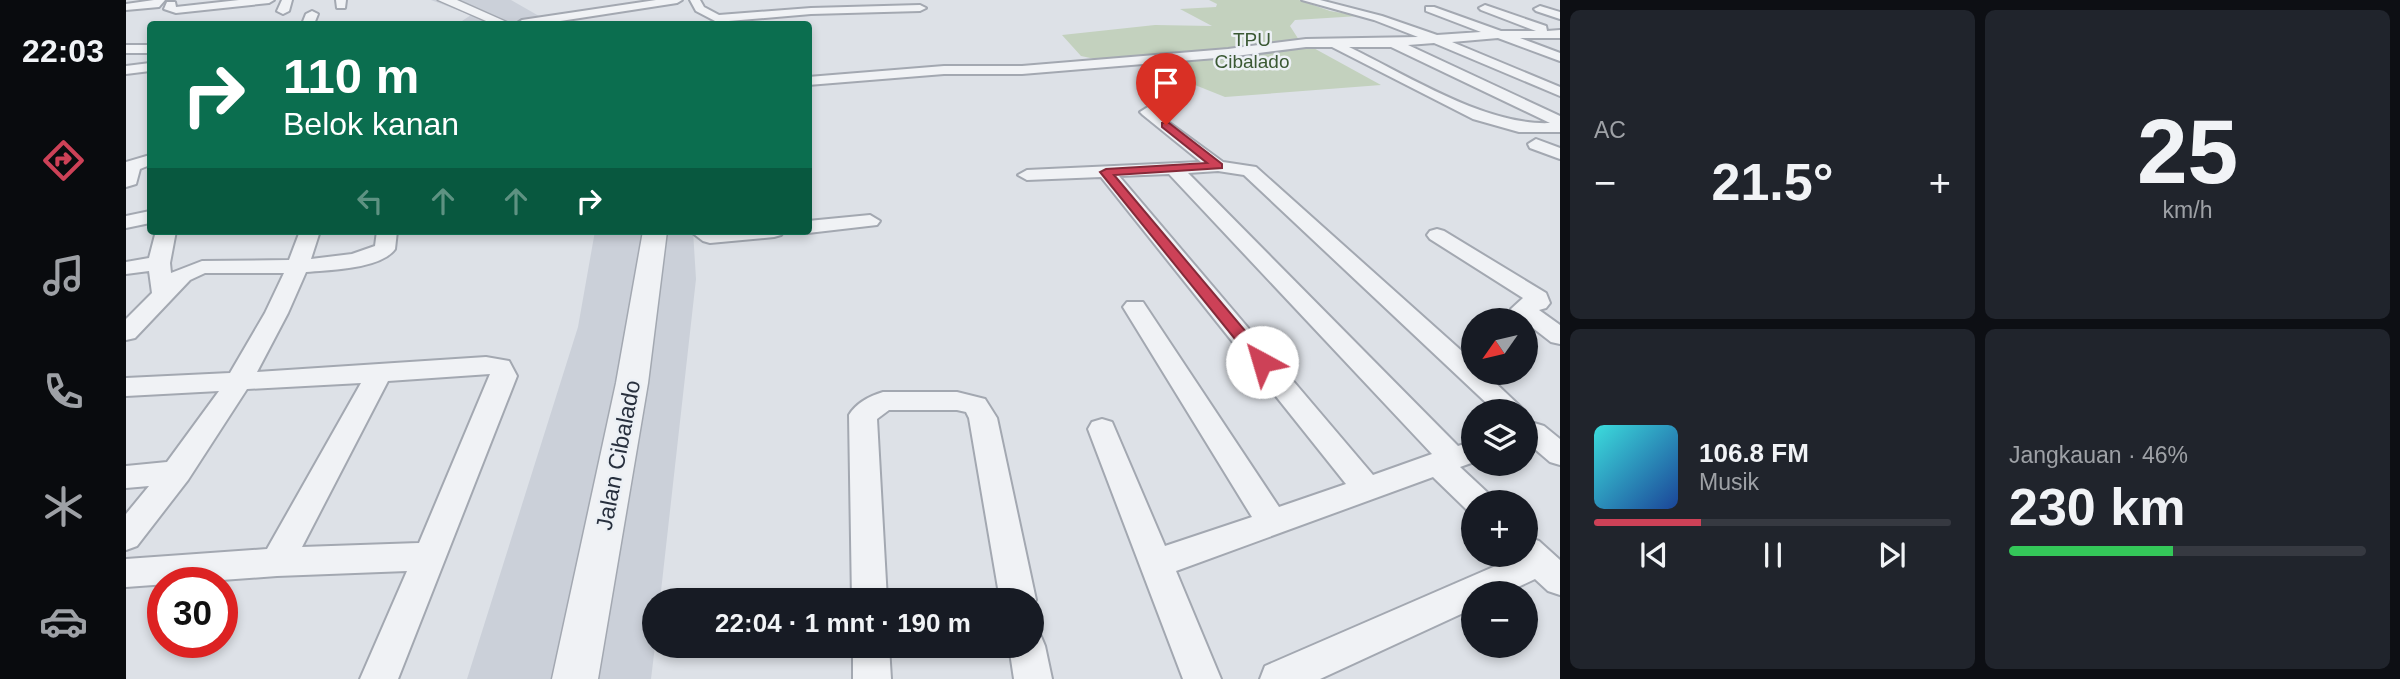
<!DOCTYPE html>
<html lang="id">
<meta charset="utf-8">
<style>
body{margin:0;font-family:Arial,sans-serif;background:#20242c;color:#f1f3f6;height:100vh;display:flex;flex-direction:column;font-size:26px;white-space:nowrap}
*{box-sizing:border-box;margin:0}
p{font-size:23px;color:#9ea1a6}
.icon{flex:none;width:38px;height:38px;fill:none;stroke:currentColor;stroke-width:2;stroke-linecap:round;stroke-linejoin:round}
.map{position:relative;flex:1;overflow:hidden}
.side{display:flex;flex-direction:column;gap:10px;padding:10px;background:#0d0f14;width:840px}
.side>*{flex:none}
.top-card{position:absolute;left:21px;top:21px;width:665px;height:214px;border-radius:7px;box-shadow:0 4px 10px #0003;background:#0b6e4f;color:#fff;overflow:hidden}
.needle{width:46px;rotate:236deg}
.buttons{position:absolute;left:1335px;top:308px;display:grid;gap:14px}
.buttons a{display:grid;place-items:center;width:77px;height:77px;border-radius:50%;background:#171b24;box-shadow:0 4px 10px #0003;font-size:35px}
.speed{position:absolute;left:21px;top:567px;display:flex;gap:14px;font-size:35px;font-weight:700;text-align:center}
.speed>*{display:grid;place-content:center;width:91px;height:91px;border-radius:50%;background:#171b24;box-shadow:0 4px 10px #0003;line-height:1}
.speed .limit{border:10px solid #d22;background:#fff;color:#111}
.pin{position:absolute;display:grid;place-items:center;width:60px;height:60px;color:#fff;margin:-72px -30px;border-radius:50% 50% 50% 0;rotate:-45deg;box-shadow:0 0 7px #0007}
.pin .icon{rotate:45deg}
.me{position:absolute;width:77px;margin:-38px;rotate:321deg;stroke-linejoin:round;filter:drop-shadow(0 0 5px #0008)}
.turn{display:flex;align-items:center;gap:24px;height:147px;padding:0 21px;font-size:32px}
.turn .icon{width:91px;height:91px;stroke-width:2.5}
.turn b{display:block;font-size:49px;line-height:60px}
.lanes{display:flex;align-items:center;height:66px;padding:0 21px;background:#0003;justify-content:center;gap:35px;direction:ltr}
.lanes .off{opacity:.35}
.big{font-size:52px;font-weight:700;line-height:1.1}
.side .tile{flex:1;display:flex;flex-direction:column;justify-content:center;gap:10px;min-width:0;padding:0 24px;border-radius:10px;background:#20242c}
.side .dial{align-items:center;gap:0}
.dial b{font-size:91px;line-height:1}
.song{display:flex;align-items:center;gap:21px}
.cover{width:84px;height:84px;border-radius:10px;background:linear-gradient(135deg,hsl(180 70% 55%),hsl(220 70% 35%))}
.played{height:7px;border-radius:4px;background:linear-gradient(90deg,#cd4157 30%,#363941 30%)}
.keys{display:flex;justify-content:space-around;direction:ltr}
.heat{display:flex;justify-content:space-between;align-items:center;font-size:38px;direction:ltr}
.charge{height:10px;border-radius:5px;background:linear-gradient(90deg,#34c759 46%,#363941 0)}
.side .tiles{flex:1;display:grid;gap:10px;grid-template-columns:repeat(2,1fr)}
.trip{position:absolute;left:516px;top:588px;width:402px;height:70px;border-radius:35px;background:#171b24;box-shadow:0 4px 10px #0003;font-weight:700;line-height:70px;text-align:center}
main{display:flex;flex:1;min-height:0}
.tab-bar{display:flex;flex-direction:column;width:126px;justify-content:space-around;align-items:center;background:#090b0e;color:#9ea1a6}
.tab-bar .icon{width:49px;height:49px}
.tab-bar .current{color:#cd4157}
.tab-bar b{font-size:32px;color:#f1f3f6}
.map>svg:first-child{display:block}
.built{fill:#cbd0d9}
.green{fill:#c3d1be}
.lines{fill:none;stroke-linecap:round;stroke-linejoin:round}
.minor-casing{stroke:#a3a8b1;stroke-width:4}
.tertiary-casing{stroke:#a3a8b1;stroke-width:3}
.minor{fill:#f0f2f5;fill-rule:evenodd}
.tertiary{fill:#f0f2f5;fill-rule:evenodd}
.route{fill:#cd4157;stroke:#852a39;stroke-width:2}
.labels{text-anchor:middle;stroke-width:5;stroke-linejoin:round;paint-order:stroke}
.far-park-label{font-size:19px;fill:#3b5934;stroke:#ecf0f5}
.street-label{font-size:23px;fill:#272f3d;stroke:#ecf0f5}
</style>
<main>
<nav class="tab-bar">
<b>22:03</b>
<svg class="icon current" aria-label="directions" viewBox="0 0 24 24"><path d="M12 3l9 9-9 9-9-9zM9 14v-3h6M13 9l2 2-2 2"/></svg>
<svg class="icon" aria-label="music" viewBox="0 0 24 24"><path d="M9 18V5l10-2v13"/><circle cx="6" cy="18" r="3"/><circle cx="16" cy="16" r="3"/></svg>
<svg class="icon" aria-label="phone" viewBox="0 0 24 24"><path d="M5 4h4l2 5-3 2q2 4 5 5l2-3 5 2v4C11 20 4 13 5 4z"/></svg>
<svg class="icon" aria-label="climate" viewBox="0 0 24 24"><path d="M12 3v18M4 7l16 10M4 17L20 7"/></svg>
<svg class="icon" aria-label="car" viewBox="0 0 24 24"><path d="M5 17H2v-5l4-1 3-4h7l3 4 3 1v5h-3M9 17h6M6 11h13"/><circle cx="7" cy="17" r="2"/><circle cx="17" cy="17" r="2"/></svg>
</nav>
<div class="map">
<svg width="1434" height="679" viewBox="0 0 1434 679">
<rect width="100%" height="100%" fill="#dde1e7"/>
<!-- built -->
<g class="built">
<path d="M305,0H385L427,24H336L333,23L345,15Z"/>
<path d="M469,231H567L570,279L534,600H528L529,646L525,679H341L452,327Z"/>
</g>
<!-- green -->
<path class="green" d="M1083,0H1173L1204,11L1233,16L1169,20L1164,26L1173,40L1255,85L1099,97L1069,85L1040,61L977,65L969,59L955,56L936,35L1029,25L1086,26L1054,9L1090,7L1091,4Z"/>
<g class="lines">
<!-- minor casing -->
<g class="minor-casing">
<g id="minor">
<path d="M28,0H39L33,7L0,10V4Z"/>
<path d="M113,0H148L143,3L50,13L38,9L41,2H49L50,7Z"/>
<path d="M156,0H166L163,11L157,14L151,11Z"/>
<path d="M210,0H220L219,8H211Z"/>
<path d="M530,0H556L551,3L415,24H390L396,20Z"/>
<path d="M564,0H574L578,7L593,15L685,8L794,5L800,8L794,11L685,14L591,22L570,11Z"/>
<path d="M1176,0H1194L1256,16L1311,35L1355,32L1300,11V7H1308L1375,31H1410L1355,10L1353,8L1359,5L1420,26L1421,31L1434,30V38H1394L1434,53V61L1372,38L1326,42L1434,87V96L1308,43L1282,45L1434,116V132H1393L1347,119L1206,47H1180L1102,57L896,74H818L682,85V77L818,66H896L1102,49L1180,39L1292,37L1248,20ZM1223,47H1265L1424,123C1360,126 1281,75 1223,47Z"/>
<path d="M1414,6L1434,12V19L1410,11L1408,9Z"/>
<path d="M186,11L192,14L188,24H176L180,14Z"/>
<rect x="0" y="45" width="24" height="8"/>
<path d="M24,63V71L0,74V66Z"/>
<path d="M1022,107L1097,162L1130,167L1348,362V373H1359L1399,411H1369L1118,175L1092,171L1062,173L1332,446L1348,441V462L1334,467L1363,494L1368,502H1348V512L1341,510L1307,477L1050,571L1095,679H1057L962,429L966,422L976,419L986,422L1039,546L1126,517L997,307L1001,302H1017L1153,507L1220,484L975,177L901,180L892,175L901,170L1075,162L1017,115L1014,112ZM1043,174L1306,454L1247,475L993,176Z"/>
<path d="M1410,139L1434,148V159L1404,148L1402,144Z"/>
<path d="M24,155V165L14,169L10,184L0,187V162Z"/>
<path d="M24,211V223L0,228V216Z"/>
<path d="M744,215L754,221L751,225L682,233L675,231H682V221Z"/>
<path d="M1311,229L1318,231L1420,293L1424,303L1420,308L1413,310L1434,325V344L1425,342L1389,314L1385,309L1397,298L1304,239L1301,235L1304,231Z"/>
<path d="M30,231H50L44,263L45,273L76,261L163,260L174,231H194L185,259L226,254L249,246L251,231H271L269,249C255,269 203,270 180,272L162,313L131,372L360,357L383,361L391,376L272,679H234L281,571L151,576L0,587V559L141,549L235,383L121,389L62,480L11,546L0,550V514L23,486L0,488V466L41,462L93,391L0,396V378L104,373L139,313L158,273H79L64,280L9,338L0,340V319L26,293L23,271L0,274V262L23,258ZM364,374L293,543L176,547L262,381Z"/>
<path d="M564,231H658L655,235L648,237L584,243L577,241Z"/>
<path d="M757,392H831L859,399L871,418L910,600L906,606V600H874L843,418L840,412L831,410H763L751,419L761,600H726L723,415C730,403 744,396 757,392Z"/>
<path d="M1408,423L1418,426L1434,439V465L1424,462L1403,444L1400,445V425Z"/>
<path d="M1400,537L1413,541L1434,560V595L1422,591L1409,579L1379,593H1348V608L1194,679H1134L1139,666L1388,558L1387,555H1400Z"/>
<path d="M906,631L914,634L919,646L926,679H888L883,646H906Z"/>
<path d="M727,646H763L765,679H727Z"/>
</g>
</g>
<!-- tertiary casing -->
<g class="tertiary-casing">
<g id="tertiary">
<path d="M312,0H331L385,24H367Z"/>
<path d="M517,231H541L522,383L472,679H426L490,383Z"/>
</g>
</g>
<!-- minor -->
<use href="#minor" class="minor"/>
<!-- tertiary -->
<use href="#tertiary" class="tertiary"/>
</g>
<!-- route -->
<path class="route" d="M1036,123H1043L1096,164V168L988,175L1142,358L1144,362L1142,365H1130L974,172L980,169L1081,163L1036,127Z"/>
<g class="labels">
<!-- far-park labels -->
<g class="far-park-label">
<text x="1126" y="46">TPU<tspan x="1126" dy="22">Cibalado</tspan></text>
</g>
<!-- street labels -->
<g class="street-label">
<text transform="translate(492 455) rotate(-79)" y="8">Jalan Cibalado</text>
</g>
</g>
</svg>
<div class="buttons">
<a><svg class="needle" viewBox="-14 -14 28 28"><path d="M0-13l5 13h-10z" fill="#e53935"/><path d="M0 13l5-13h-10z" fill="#9ea1a6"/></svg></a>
<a><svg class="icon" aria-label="layers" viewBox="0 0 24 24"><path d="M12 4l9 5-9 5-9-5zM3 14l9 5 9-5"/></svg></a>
<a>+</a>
<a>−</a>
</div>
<div class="speed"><div class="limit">30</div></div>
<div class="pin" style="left:1040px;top:125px;background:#d93025"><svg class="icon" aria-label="arrive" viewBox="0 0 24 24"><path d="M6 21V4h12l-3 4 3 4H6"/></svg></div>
<svg class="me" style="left:1136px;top:362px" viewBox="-20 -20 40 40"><circle r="19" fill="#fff"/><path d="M0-13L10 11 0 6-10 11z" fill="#cd4157"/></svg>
<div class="trip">22:04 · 1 mnt · 190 m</div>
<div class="top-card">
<div class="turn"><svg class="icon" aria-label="right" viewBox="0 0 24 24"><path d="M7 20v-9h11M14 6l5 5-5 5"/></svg><div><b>110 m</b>Belok kanan</div></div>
<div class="lanes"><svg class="icon off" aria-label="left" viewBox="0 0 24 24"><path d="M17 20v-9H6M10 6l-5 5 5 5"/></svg><svg class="icon off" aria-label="ahead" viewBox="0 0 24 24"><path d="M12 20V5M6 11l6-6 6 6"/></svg><svg class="icon off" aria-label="ahead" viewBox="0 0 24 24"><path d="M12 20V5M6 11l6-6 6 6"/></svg><svg class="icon" aria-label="right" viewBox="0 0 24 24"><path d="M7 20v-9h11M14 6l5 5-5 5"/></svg></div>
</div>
</div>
<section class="side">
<div class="tiles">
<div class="tile"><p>AC</p>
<div class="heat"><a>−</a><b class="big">21.5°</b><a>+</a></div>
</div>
<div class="tile dial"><b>25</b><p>km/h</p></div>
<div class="tile">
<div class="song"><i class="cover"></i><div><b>106.8 FM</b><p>Musik</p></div></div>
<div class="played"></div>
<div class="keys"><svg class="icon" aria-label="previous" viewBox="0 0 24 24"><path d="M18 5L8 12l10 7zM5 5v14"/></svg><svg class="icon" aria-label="pause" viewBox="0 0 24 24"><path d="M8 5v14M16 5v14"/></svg><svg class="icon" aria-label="next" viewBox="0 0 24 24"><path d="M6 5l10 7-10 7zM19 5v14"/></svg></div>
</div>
<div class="tile"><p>Jangkauan · 46%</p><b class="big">230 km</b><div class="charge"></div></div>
</div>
</section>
</main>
